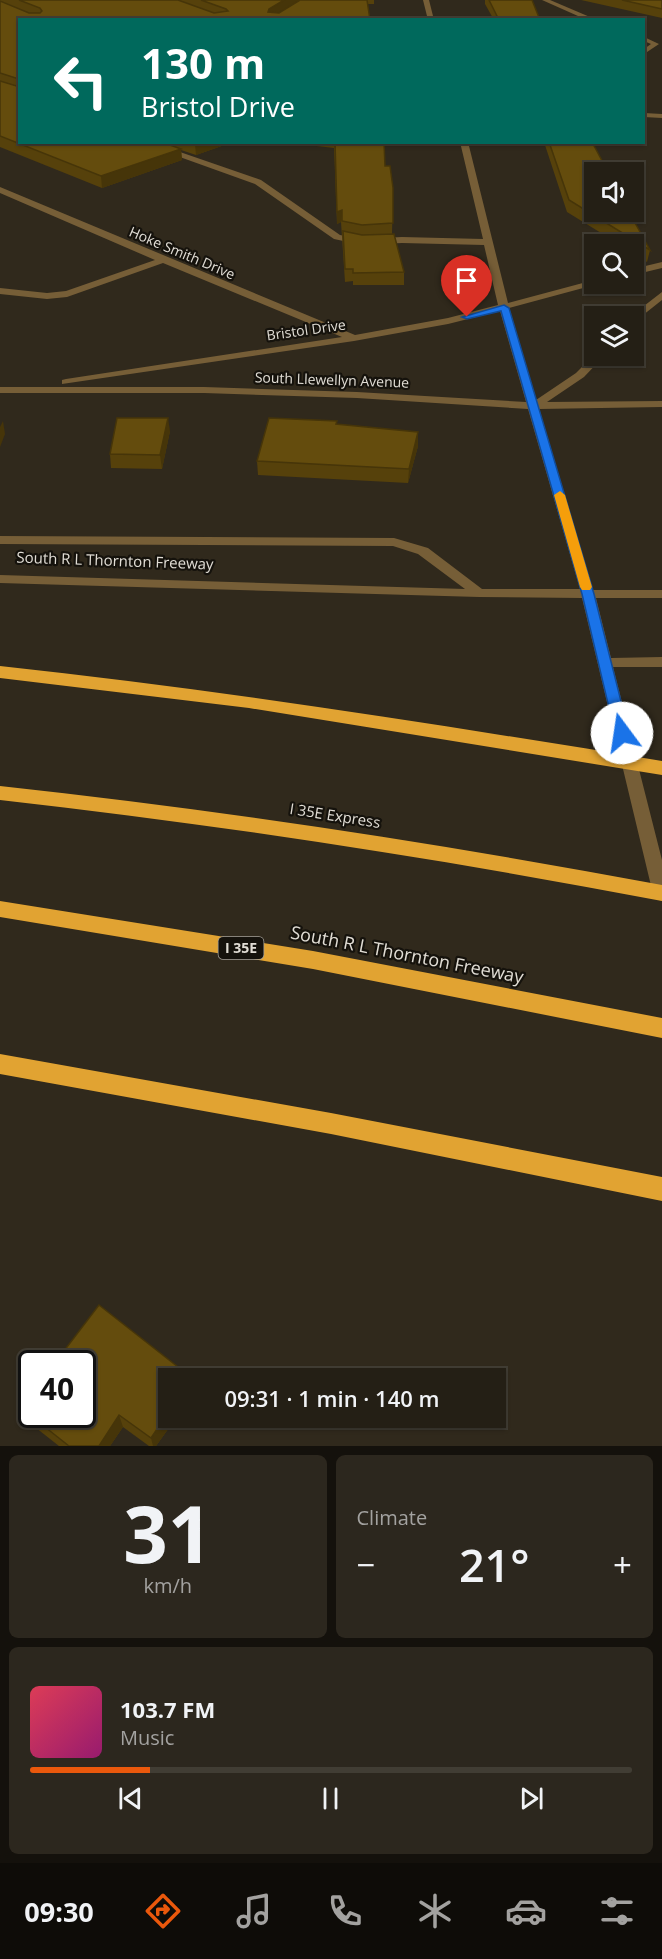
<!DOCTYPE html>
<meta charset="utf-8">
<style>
body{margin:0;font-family:"Open Sans",sans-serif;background:#2c271e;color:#f1f3f6;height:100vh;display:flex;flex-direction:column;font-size:22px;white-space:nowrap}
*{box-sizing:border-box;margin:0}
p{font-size:20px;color:#a3a2a0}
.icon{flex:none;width:33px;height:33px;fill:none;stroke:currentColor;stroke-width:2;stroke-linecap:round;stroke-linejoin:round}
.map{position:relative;height:1446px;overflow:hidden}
.sheet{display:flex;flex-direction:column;gap:9px;padding:9px;background:#14110c;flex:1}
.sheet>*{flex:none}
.guide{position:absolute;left:18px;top:18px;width:627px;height:126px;border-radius:0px;box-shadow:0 2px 4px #0004,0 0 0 2px #413d34;background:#00695c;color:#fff;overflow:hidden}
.controls{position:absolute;left:584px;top:162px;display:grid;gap:12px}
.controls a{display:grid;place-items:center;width:60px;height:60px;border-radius:0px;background:#241f15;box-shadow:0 2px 4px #0004,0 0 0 2px #413d34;font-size:30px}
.speed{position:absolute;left:18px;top:1350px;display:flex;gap:12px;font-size:30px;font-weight:700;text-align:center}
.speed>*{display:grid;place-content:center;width:78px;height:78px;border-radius:50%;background:#241f15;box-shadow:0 2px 4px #0004,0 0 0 2px #413d34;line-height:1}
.speed .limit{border:3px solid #111;border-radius:9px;background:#fff;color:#111}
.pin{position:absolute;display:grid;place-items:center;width:51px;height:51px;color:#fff;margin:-62px -26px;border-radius:50% 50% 50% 0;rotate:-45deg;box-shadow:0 0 6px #0007}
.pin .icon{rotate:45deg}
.me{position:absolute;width:66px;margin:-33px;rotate:346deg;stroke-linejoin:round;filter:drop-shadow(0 0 4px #0008)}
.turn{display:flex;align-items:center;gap:21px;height:126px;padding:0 24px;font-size:27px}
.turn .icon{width:78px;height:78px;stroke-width:2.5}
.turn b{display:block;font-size:42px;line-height:51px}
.big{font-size:45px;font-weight:600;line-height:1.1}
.sheet .card{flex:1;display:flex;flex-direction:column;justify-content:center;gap:9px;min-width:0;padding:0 21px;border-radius:9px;background:#2c271e}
.sheet .dial{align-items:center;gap:0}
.dial b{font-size:78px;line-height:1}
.song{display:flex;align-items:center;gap:18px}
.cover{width:72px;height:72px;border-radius:9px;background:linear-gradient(135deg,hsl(350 70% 55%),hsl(320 70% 35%))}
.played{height:6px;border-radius:3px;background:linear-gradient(90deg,#ea580c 20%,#413d34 20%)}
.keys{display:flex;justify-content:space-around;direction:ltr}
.heat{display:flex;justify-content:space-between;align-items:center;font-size:33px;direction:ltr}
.sheet .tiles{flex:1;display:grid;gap:9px;grid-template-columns:1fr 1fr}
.card:last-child{grid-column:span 2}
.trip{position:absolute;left:158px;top:1368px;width:348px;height:60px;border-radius:0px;background:#241f15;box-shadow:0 2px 4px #0004,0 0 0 2px #413d34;font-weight:600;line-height:60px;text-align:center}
.menu{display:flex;height:96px;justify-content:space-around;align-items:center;background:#0e0c08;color:#a3a2a0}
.menu .icon{width:42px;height:42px}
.menu .on{color:#ea580c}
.menu b{font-size:27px;color:#f1f3f6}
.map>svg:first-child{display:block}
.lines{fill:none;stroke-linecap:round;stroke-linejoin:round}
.minor{fill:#765e37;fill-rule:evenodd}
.highway{fill:#e1a332;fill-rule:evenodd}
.wall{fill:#56410b}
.shaded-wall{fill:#463509}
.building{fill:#644c0d;stroke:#463509;stroke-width:1.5}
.route{fill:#1a73e8;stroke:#114b97;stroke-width:1.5}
.slow{fill:#f59e0b}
.labels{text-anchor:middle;stroke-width:4.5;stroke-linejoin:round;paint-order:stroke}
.far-street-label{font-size:14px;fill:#e1ddd5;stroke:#15120c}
.shield{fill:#15120c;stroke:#a4a099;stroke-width:1.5}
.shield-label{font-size:14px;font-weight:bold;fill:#e1ddd5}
.street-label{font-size:15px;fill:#e1ddd5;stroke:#15120c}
.near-street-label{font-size:18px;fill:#e1ddd5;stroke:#15120c}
</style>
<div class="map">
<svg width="662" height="1446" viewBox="0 0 662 1446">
<rect width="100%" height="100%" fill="#30291c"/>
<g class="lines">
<!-- minor -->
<g class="minor">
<path d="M423,0H429L434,20H428Z"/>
<path d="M542,0H550L597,20H587Z"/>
<path d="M644,37L659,44L644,54V49L651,44L644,41Z"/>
<path d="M644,113L662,114V118L644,117Z"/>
<path d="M138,142H151L261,180L340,235L362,239L402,237L483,239L460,142H468L508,303L594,280V284H598L509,308L536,400L576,373L594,355L604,356L584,377L547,402L662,401V407L539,409L593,590H662V598H596L611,658L662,657V667H613L662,860V901L656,899L653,894L582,598L479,597L0,583V575L465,589L418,554L393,546L0,544V536L394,538L428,548L482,589H580L528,409L357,398L204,393H0V387H204L357,392L526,402L500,311L448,324L354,341L62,384V380L66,379L342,337L163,263L67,297L47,299L0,294V288L47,293L66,291L155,260L0,193V187L355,335L448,318L498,305L484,245L402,243L362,245L334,239L255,184Z"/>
<path d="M662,262V268L633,275V269Z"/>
<path d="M662,292V300L633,323V316H631Z"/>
</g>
<!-- highway -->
<g class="highway">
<path d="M0,666C222,690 442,725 662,761V775L249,708L0,678Z"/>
<path d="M0,786C222,810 442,844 662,885V901C442,859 222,825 0,800Z"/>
<path d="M0,901L313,951L662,1018V1038L313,969L0,917Z"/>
<path d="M0,1054L331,1113L662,1177V1201L331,1134L0,1074Z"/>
</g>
</g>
<!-- wall -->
<g class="wall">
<path d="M0,0H374V4H367L20,142H233L196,155L181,150L182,160L102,188L0,147Z"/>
<path d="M485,0H532L540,20H494L485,4Z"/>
<path d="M581,0H662V18Z"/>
<path d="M282,142H384L385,166L393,188L392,234L404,272V285H353V281L345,282L341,222L337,224L334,148Z"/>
<path d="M544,142H592L650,250L647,262L633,253V244H619L567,212Z"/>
<path d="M336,424L418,446L408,483L258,475L257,461Z"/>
<path d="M170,431L162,469L111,468L110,454Z"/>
<path d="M21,1408L82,1414L176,1418L156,1446H149L123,1427L110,1446H59L26,1420Z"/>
</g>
<!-- shaded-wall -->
<g class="shaded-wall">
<path d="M284,0H300L268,20L269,9Z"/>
<path d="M200,142H233L196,155L195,144Z"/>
<path d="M181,149L182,160L102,188L101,176Z"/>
<path d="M342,210L341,222L337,224V212Z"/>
<path d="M168,418L170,431L162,469L160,455Z"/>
<path d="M3,421L5,434L0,447V427Z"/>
<path d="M418,432V446L408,483L409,469Z"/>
<path d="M168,1413V1418H176L156,1446H153L151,1438Z"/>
<path d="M119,1415L123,1427L110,1446H99Z"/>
</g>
<!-- building -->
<g class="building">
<path d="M19,0H178L214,13L228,11L226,9L201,0H284L269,9L268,12L279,13L300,0H367L370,20H20V85L19,79L0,73V1L29,13H40L42,11L40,8Z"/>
<path d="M489,0H532L540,20H499Z"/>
<path d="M622,0H662V9Z"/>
<path d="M0,81L20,87V142H162L181,149L101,176L0,136Z"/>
<path d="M335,142H384L385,166H390L393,188V223L362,225L342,221V210L337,212Z"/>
<path d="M549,142H592L608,172H594V212H629L650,250L569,200Z"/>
<path d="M343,231L362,235L394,234L404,272L353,273V269H345Z"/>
<path d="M117,418H168L160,455L110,454Z"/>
<path d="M269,418L337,421L336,424L418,432L409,469L257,461Z"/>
<path d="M99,1305L192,1378H168V1413L151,1438L119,1415L99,1446H69L21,1408L32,1394V1414H82V1364H54Z"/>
</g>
<!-- route -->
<path class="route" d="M504,305L509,308L594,594L629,733L622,737L615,733L582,594L501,311L467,319L462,317Z"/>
<!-- slow -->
<path class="slow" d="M560,491L565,495L592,587L590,590H582L580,587L554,495Z"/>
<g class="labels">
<!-- far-street labels -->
<g class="far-street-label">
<text transform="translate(182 253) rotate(23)" y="5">Hoke Smith Drive</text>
<text transform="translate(306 330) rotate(-8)" y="5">Bristol Drive</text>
<text transform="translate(332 380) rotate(2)" y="5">South Llewellyn Avenue</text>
</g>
<!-- shield labels -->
<rect class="shield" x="218.5" y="937" width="45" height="22" rx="4.5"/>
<g class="shield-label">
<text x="241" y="953">I 35E</text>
</g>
<!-- street labels -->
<g class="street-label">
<text transform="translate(115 561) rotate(2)" y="5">South R L Thornton Freeway</text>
<text transform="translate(335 816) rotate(9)" y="5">I 35E Express</text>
</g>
<!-- near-street labels -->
<g class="near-street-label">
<text transform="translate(407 955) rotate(11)" y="6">South R L Thornton Freeway</text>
</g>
</g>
</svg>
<div class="controls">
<a><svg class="icon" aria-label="sound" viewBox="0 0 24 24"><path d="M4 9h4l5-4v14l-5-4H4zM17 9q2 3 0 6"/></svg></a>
<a><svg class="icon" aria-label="search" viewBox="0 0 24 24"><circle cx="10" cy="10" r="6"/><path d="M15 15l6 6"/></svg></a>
<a><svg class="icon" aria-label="layers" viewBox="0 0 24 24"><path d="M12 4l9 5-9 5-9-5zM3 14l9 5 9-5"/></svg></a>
</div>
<div class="speed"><div class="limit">40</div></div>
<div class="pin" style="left:467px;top:317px;background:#d93025"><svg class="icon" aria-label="arrive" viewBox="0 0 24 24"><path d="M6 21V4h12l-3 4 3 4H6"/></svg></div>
<svg class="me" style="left:622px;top:733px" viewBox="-20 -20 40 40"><circle r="19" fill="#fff"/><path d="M0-13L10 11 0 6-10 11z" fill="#1a73e8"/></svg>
<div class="trip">09:31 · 1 min · 140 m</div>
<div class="guide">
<div class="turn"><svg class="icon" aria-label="left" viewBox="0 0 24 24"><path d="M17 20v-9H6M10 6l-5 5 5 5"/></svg><div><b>130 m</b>Bristol Drive</div></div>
</div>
</div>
<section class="sheet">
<div class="tiles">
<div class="card dial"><b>31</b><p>km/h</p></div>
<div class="card"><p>Climate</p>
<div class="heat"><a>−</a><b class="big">21°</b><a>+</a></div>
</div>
<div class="card">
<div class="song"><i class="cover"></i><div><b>103.7 FM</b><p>Music</p></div></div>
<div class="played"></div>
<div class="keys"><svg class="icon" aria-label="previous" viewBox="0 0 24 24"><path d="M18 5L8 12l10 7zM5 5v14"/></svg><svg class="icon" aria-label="pause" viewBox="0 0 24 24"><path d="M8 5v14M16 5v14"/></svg><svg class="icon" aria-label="next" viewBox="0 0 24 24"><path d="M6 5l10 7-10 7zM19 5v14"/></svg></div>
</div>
</div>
</section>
<nav class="menu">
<b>09:30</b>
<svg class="icon on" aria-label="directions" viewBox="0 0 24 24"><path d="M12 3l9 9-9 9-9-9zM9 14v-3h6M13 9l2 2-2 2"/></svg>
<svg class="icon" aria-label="music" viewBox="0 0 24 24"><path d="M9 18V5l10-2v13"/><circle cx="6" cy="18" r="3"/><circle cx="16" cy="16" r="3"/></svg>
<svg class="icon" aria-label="phone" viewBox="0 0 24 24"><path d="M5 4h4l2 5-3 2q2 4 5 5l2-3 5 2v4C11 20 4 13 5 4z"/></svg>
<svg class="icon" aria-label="climate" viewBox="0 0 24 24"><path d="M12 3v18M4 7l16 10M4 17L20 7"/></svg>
<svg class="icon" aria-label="car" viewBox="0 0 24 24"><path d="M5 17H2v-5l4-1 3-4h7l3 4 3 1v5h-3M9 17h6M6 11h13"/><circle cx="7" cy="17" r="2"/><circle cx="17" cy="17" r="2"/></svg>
<svg class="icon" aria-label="filters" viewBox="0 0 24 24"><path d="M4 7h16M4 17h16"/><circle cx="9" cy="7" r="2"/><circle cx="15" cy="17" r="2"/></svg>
</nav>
